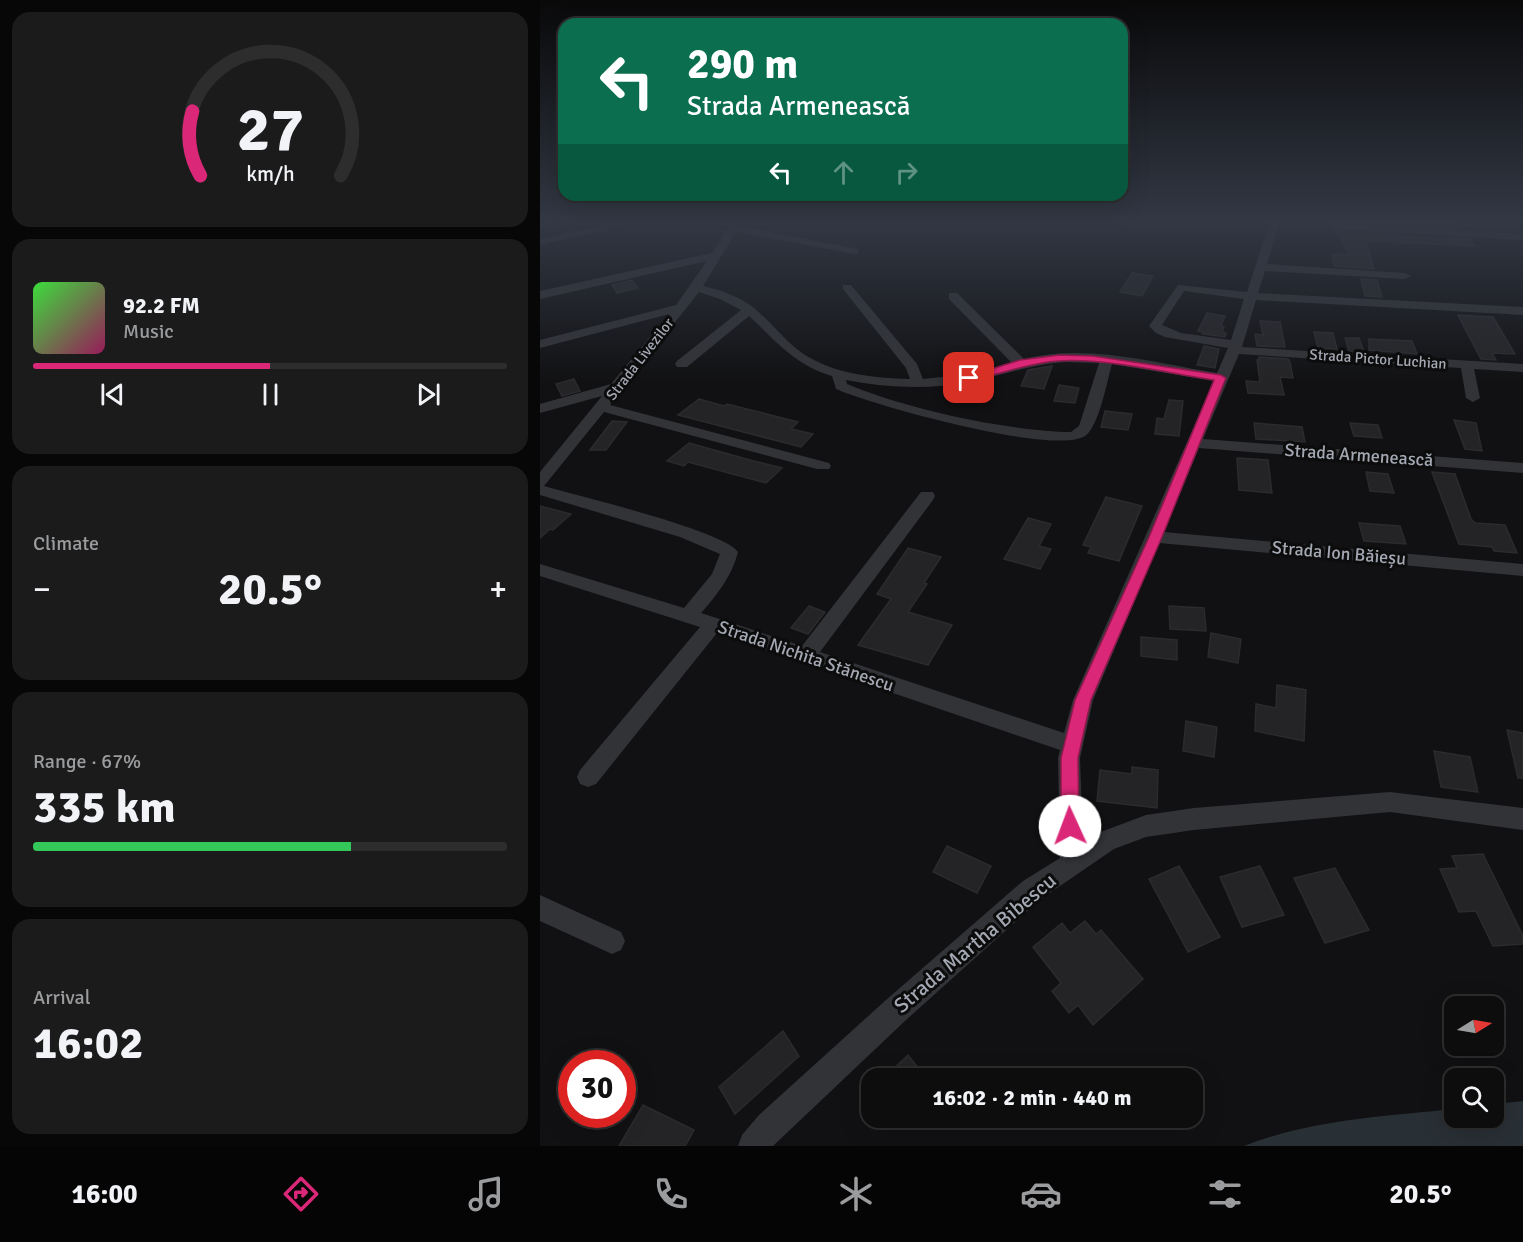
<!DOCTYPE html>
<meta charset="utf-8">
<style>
body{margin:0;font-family:Signika,sans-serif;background:#1b1b1c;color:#f1f3f6;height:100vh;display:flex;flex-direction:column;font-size:22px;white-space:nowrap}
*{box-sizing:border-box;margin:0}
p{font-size:20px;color:#9a9c9e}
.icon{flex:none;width:33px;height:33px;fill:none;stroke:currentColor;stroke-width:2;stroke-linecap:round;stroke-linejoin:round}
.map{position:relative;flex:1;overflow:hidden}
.details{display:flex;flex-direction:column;gap:12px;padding:12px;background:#070708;width:540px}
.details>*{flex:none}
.guide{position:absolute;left:18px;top:18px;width:570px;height:183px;border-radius:18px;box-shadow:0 6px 24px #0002,0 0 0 2px #2d2d2e;background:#0b6e4f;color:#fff;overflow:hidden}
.needle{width:39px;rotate:79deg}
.controls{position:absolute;left:904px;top:996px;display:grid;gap:12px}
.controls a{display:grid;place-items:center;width:60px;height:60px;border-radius:12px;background:#0d0d0e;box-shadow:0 6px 24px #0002,0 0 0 2px #2d2d2e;font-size:30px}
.speed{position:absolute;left:18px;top:1050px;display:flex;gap:12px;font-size:30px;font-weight:700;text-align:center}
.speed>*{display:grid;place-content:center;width:78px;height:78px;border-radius:50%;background:#0d0d0e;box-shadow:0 6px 24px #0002,0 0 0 2px #2d2d2e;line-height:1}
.speed .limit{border:9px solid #d22;background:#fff;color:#111}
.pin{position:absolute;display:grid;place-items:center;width:51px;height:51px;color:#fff;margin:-26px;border-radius:12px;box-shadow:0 3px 9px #0006}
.me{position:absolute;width:66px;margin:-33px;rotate:358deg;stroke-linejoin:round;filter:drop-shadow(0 0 4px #0008)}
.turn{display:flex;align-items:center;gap:21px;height:126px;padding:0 30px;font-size:27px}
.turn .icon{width:78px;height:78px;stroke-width:2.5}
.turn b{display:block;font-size:42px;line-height:51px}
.lanes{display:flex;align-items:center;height:57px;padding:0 30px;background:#0003;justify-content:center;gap:30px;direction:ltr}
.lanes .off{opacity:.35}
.big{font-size:45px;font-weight:800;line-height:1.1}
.details .widget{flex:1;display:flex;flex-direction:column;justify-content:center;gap:9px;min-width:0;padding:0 21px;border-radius:18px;background:#1b1b1c}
.details .dial{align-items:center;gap:0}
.dial svg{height:156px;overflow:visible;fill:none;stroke:#2d2d2e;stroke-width:7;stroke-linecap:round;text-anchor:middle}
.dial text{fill:#f1f3f6;stroke:none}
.song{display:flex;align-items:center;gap:18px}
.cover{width:72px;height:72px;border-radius:9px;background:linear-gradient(135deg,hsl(120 70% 55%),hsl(330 70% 35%))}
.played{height:6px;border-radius:3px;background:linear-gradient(90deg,#db2777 50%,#2d2d2e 50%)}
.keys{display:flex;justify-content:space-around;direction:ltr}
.heat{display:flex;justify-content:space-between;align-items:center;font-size:33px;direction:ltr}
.charge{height:9px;border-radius:4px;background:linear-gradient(90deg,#34c759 67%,#2d2d2e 0)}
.trip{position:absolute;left:321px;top:1068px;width:342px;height:60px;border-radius:18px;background:#0d0d0e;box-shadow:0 6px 24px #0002,0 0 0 2px #2d2d2e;font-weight:800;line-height:60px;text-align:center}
.menu{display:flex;height:96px;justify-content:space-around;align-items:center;background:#050506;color:#9a9c9e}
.menu .icon{width:42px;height:42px}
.menu .active{color:#db2777}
.menu b{font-size:27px;color:#f1f3f6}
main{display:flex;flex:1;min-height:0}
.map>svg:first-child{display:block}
.water{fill:#282f35}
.building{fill:#242426;stroke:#2b2b2e;stroke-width:1.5}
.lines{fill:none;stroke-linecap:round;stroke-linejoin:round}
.minor{fill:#323337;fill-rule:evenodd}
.route{fill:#db2777;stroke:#8e194d;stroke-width:1.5}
.labels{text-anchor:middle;stroke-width:6;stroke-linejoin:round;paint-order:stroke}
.far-street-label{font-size:15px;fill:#a3a8b2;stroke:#0c0c0d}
.street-label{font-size:18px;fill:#a3a8b2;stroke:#0c0c0d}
.near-street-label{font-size:21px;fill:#a3a8b2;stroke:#0c0c0d}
</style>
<main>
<section class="details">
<div class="widget dial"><svg viewBox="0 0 100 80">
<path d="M14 69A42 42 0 1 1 86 69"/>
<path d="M14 69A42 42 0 0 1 10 36" stroke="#db2777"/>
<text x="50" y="56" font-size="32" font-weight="700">27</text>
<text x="50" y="72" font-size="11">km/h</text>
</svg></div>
<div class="widget">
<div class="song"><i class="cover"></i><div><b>92.2 FM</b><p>Music</p></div></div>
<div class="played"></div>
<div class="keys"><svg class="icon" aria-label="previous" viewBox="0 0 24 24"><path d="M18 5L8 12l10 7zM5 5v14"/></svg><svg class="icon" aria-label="pause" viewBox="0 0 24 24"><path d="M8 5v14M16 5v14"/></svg><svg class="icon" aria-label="next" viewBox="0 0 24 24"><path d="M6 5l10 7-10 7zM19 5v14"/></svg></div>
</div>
<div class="widget"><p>Climate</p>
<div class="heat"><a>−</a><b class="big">20.5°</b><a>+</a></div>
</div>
<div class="widget"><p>Range · 67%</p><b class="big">335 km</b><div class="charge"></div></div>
<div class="widget"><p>Arrival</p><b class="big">16:02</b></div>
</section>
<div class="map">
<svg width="983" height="1146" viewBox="0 0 983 1146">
<rect width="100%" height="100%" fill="#111113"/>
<!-- water -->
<path class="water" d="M983,1101V1146H704C770,1120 845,1116 915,1109V1118H954V1104Z"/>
<!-- building -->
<g class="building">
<path d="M789,221H914L920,228L790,223Z"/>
<path d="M796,232L929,239L935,246L826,241L834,269L794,266L792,254L810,255Z"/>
<path d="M592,273L613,276L602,296L580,292Z"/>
<path d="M821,279L837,280L842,297L825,296Z"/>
<path d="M92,280L98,288L77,293L72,285Z"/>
<path d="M667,313L685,316L681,326L684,327L682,332L686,333L685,337L662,334L663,332L658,331Z"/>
<path d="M918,315L953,317L975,354L952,353L956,360L941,359Z"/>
<path d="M720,321L740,322L745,347L717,346L715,334L723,335Z"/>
<path d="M774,332L793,333L797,349L778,348Z"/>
<path d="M805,338H819L824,352L809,351Z"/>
<path d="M829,339L872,341L877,354L829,350Z"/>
<path d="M664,346L679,349L675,368L657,365Z"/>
<path d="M719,357L748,359L750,362L753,378L740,377L744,395L708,393L706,381L720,382L717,360H719Z"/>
<path d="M512,366L504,389L481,386L488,370Z"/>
<path d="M34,379L40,391L22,396L16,384Z"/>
<path d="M519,385L539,388L535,403L514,401Z"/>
<path d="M159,399L184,406L187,404L258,422L251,429L273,434L261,447L138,415Z"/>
<path d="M629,400L643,401L639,436L615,434L617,418L624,419Z"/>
<path d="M565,411L592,414L588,430L561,427Z"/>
<path d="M914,420L936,423L942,451L925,449Z"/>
<path d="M72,421L87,422L66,450H50Z"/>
<path d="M714,423L762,427L765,442L716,439Z"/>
<path d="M810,423L838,425L842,438L814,436Z"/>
<path d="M149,443L210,460L242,468L226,483L148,462L144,466L127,461Z"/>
<path d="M697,458L728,460L732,493L699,490Z"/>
<path d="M826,472L848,474L854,493L830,491Z"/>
<path d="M892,472L915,474L931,519L935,523L965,525L977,553L954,551L952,547L919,544Z"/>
<path d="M566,497L602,506L579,561L548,553L551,547L543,545Z"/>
<path d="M0,506L31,514L13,530L10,529L0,538Z"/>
<path d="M488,518L511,524L499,546L511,549L500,569L464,559Z"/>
<path d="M819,523L860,526L866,544L824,541Z"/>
<path d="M368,548L401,557L384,583L387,584L368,612L412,625L388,665L318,645L351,599L337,594Z"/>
<path d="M269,606L285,612L268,634L251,628Z"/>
<path d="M629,606L664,608L666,631L630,629Z"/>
<path d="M671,633L701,639L698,663L668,657Z"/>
<path d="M601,637L637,640V660L601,656Z"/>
<path d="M737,685L766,690L764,741L715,731L716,704L736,708Z"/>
<path d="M646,721L677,727L674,757L643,751Z"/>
<path d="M967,730L983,733V778H978Z"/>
<path d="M894,751L930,757L938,792L901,787Z"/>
<path d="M592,767L618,770L617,808L557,801L560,770L592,774Z"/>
<path d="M407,846L451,866L437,893L393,872Z"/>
<path d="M943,854L983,936V944L953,946L936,911L919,912L900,869L917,868L912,856Z"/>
<path d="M639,866L680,937L648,952L609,879Z"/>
<path d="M720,866L744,915L702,927L680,877Z"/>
<path d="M795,868L829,930L785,943L754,878Z"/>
<path d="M545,921L556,934L561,930L603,979L553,1025L538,1005L529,1013L512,991L521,983L493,947L522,923L530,933Z"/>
<path d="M243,1031L259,1056L195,1114L179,1087Z"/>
<path d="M368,1055L386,1078H344Z"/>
<path d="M103,1105L154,1130L145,1146H79Z"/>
</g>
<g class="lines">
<!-- minor -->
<g class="minor">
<path d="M83,221H103L0,245V239Z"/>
<path d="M192,221H202L199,226L318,249V253L314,254L196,232L163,286C181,290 200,297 214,308C231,322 244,340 262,353C293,374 333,378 370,379L366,368L303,289V285H311L377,364L383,379L431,374L472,363L409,299V293H417L484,359C546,343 615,363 677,373L688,348L625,337L616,333L609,326L638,285L707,292L730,221H740L727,264L865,273L871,276L865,279L725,271L718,293L983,307V315L716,300L702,347L983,364V372L934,369L940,398L933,402L926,398L921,368L699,354L663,439L983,463V473L659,448L624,532L983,564V576L619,543L553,700L540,758L543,842L558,833L606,815L654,808L850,792L983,808V830L850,812L654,830L606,837L574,849L501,899L366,1020L233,1146H198L202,1135L219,1115L346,1000L483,881L520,858L518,758L520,750L177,633L56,784L48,787L40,784L37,777L40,770L160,627L0,576V564L144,608L172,574L180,554L140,537L0,495V472L62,396L0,413V404L71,384L129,314L0,348V340L136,305L167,261L0,299V291L172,253ZM644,291L704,299L691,340L641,333L622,325ZM159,292L180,299L201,310L137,361L135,364L137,367H147L209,316C236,341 255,365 292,376L296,389C332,405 515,456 545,436C559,427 567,381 572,364L674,381L533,700L524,733L280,652L393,500L395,496L393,492H381L262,646L161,613C177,595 192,576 198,552C185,531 35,495 4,486L64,412L277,469H289L291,466L289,463L70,405L81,390L85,389L86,384ZM525,362L559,363L539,426L531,432C467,431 366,409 307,384L306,380C347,388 389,390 431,382C463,375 492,364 525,362Z"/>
<path d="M795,224L983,234V240L791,229V225Z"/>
<path d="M0,895L81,932L85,941L81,950L72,954L0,921Z"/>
</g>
</g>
<!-- sky -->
<linearGradient id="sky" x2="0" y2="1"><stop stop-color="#09090a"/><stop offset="0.58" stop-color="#323844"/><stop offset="1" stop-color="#323844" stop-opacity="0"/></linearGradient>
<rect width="983" height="382" fill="url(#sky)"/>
<!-- route -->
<path class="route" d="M519,355L553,356L681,375L686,378L622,537L551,700L538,758L539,826L536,832L530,835L523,832L521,826V758L535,700L609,537L674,380C625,373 568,358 518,361C487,363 459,375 429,381L423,378L480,360Z"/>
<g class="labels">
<!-- far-street labels -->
<g class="far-street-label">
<text transform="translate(100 359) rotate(-52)" y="5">Strada Livezilor</text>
<text transform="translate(838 359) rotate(4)" y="5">Strada Pictor Luchian</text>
</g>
<!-- street labels -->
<g class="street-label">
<text transform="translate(819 455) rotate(4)" y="6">Strada Armenească</text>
<text transform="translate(799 553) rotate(5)" y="6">Strada Ion Băieșu</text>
<text transform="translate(266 656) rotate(19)" y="6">Strada Nichita Stănescu</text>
</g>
<!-- near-street labels -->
<g class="near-street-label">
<text transform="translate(435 943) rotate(-40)" y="7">Strada Martha Bibescu</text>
</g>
</g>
</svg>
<div class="controls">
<a><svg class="needle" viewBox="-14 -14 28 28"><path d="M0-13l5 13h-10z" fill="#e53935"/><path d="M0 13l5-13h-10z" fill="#9a9c9e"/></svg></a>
<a><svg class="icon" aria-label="search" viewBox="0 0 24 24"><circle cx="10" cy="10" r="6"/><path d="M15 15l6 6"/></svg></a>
</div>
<div class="speed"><div class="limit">30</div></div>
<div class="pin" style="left:429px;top:378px;background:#d93025"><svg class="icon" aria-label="arrive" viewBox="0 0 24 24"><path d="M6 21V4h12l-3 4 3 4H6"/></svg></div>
<svg class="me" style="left:530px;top:826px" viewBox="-20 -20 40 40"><circle r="19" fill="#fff"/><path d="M0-13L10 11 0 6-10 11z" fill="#db2777"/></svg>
<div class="trip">16:02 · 2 min · 440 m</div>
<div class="guide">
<div class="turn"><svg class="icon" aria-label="left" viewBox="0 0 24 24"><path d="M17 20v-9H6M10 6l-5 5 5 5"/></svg><div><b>290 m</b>Strada Armenească</div></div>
<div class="lanes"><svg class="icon" aria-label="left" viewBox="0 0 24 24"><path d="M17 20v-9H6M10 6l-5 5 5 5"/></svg><svg class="icon off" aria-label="ahead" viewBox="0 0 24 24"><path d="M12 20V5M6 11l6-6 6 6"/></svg><svg class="icon off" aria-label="right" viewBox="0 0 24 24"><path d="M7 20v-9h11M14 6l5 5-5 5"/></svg></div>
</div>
</div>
</main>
<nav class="menu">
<b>16:00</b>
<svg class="icon active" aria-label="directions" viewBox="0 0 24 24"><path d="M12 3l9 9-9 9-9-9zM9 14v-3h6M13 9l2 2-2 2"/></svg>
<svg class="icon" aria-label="music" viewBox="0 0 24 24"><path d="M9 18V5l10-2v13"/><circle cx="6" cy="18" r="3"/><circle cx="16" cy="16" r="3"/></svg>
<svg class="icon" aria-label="phone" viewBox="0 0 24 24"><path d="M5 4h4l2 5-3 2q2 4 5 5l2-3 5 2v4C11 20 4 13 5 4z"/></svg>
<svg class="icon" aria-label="climate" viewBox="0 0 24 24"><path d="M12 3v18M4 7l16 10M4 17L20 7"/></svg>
<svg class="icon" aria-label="car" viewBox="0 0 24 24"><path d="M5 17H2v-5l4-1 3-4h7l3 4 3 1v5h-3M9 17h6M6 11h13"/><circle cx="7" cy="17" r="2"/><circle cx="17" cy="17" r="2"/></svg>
<svg class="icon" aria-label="filters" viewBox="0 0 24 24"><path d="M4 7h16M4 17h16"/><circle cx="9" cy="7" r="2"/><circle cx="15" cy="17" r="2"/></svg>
<b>20.5°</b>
</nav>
